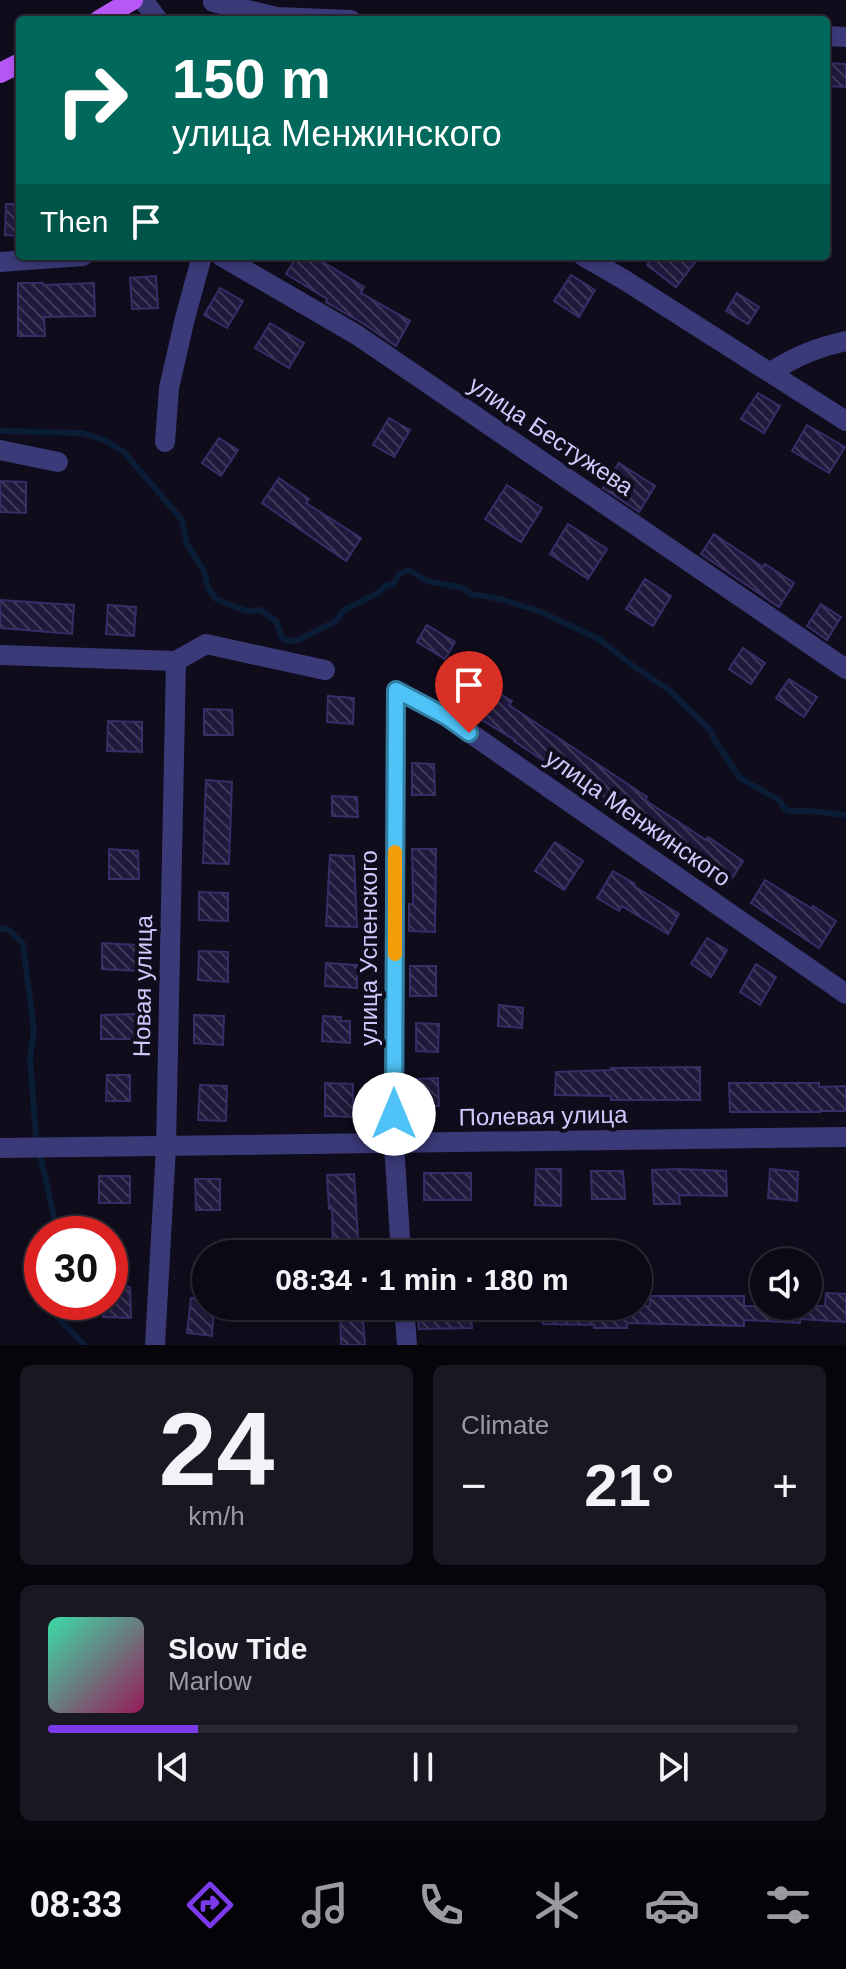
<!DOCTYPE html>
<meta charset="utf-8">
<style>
body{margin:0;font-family:Helvetica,sans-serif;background:#191722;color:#f1f3f6;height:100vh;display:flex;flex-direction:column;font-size:30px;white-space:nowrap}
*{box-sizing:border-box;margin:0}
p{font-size:26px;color:#9a9aa0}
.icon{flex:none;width:44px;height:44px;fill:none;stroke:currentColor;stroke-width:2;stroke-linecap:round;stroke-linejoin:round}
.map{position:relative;height:1345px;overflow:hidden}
.details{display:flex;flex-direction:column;gap:20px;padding:20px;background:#06050c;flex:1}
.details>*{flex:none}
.banner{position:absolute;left:16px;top:16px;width:814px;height:244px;border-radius:8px;box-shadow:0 4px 12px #0003,0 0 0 2px #2b2a34;background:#00695c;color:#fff;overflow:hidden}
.buttons{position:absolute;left:750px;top:1248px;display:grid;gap:16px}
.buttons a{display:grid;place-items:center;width:72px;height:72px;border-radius:50%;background:#0b0915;box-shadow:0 4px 12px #0003,0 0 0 2px #2b2a34;font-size:40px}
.speed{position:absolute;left:24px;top:1216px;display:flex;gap:16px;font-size:40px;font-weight:700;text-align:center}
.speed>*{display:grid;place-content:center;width:104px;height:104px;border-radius:50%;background:#0b0915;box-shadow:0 4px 12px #0003,0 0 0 2px #2b2a34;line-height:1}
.speed .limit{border:12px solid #d22;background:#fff;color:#111}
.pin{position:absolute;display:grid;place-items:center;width:68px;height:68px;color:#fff;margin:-82px -34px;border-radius:50% 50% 50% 0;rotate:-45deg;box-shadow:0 0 8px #0007}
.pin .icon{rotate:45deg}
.me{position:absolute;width:88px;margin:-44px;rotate:0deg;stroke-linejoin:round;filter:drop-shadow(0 0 6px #0008)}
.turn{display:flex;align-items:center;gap:28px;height:168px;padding:0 24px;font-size:36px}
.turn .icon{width:104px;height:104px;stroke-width:2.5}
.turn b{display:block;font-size:56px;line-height:68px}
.then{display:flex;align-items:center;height:76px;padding:0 24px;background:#0003;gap:16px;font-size:30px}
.big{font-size:60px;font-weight:800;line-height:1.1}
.details .tile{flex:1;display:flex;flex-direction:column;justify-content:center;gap:12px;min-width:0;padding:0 28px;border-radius:12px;background:#191722}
.details .dial{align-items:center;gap:0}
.dial b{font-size:104px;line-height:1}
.song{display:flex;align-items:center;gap:24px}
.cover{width:96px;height:96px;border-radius:12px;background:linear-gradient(135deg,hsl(160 70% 55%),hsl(330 70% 35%))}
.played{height:8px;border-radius:4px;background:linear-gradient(90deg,#7c3aed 20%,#2b2a34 20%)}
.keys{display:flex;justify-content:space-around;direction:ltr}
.heat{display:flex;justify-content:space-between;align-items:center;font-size:44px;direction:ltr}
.details .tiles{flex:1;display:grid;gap:20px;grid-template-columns:1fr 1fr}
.tile:last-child{grid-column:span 2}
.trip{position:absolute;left:192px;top:1240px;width:460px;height:80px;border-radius:40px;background:#0b0915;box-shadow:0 4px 12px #0003,0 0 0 2px #2b2a34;font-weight:800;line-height:80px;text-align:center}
.tab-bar{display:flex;height:128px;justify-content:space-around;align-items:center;background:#040408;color:#9a9aa0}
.tab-bar .icon{width:56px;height:56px}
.tab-bar .current{color:#7c3aed}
.tab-bar b{font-size:36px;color:#f1f3f6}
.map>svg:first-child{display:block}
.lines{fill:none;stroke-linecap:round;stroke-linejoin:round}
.stream{stroke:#0b1c37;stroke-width:6}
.building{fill:url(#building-back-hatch);stroke:#372d67;stroke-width:2}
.minor{stroke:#3b3a79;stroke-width:20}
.primary{stroke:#b857f7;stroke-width:20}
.route-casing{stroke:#337fa1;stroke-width:20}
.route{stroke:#4fc3f7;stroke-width:14}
.slow{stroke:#f59e0b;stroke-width:14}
.labels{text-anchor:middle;stroke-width:8;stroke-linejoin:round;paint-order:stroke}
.street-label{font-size:24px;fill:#cfcafc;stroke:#0f0c1c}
</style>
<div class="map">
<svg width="846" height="1345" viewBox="0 0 846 1345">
<defs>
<pattern id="building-back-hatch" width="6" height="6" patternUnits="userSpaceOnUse" patternTransform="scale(2)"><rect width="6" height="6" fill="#20193c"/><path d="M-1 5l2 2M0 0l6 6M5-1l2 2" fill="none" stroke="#3f3959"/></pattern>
</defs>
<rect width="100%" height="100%" fill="#0f0c1c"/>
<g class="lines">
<!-- stream -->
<g class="stream">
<path d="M0,431L82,433L104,440L124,452L182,520L187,544L204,571L208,588L216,599L246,611L261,610L276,621L282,638L287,641L298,640L336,621L343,611L381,591L385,586L393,584L399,574L409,570L427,581L463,588L471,594L500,599L539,611L599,639L632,665L669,690L711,731L714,739L740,778L779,800L784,808L789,811H810L846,815"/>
<path d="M0,928L9,930L23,944L34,1031L30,1058L36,1137L58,1234"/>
<path d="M53,1302L54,1313L84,1345"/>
</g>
</g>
<!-- building -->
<g class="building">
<path d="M826,63L846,64V87L826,86Z"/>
<path d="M6,204H20V236L5,235Z"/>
<path d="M297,256H313L364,287L361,293L410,321L396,346L364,324L326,302L327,299L286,274Z"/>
<path d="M653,256H700L676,287L647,265Z"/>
<path d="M571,275L595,290L579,317L554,301Z"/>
<path d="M156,276L158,308L132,309L130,278Z"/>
<path d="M18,283H43V285L94,283L95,316L44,317L45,336H18Z"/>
<path d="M220,288L243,301L227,328L204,315Z"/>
<path d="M737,293L759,307L748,324L726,311Z"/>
<path d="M270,323L304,343L289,368L255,348Z"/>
<path d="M758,393L780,406L764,433L741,419Z"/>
<path d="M389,418L410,430L394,457L373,445Z"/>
<path d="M807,425L845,447L829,473L792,451Z"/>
<path d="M219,438L238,450L221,476L202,463Z"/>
<path d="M619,463L655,486L639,512L603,488Z"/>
<path d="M279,478L309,499L306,503L361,538L346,561L262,503Z"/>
<path d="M0,481L26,482V513L0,512Z"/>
<path d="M507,485L542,508L521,542L485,519Z"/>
<path d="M568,524L607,549L588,579L550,554Z"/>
<path d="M714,534L763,567L765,564L794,583L779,607L701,554Z"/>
<path d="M645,579L671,596L653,626L626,609Z"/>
<path d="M0,600L74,605L72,634L0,628Z"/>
<path d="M821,604L841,617L827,640L807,626Z"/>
<path d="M108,605L136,607L134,636L106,634Z"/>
<path d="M427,625L455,642L445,659L417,642Z"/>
<path d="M743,648L765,663L751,684L729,669Z"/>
<path d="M789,679L817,697L804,717L776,698Z"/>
<path d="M487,686L512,701L509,705L647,797L645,800L706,840L708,837L743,861L727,886L632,822L554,772L556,769L514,741L515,740L472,714Z"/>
<path d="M328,696L354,698L353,724L327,722Z"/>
<path d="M204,709L232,710L233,735H204Z"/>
<path d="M108,721L142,722V752L107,751Z"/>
<path d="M412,763L434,764L435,795H412Z"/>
<path d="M206,780L232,782L229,864L203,863Z"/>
<path d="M332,796L357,797L358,817L332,816Z"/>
<path d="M555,842L583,861L564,890L535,871Z"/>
<path d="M109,849L138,851L139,879H109Z"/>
<path d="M412,849H436L435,932L409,931V904H413Z"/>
<path d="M330,855L354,856L357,927L326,926Z"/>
<path d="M613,871L635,884L634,886L679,914L668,934L622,906L619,911L597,898Z"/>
<path d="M765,880L811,908L813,906L836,921L819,948L751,903Z"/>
<path d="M199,892L228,893V921L199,920Z"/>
<path d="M707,938L727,950L711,977L691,964Z"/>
<path d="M102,943L138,945L137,971L102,969Z"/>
<path d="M199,951L228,952V982L198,980Z"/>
<path d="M326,963L357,965V988L325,986Z"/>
<path d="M756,964L776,977L760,1005L740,992Z"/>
<rect x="410" y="966" width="26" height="30"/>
<path d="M499,1005L523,1008L522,1028L498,1026Z"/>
<path d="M135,1014L137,1039H101V1015Z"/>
<path d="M194,1015L224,1016L223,1045L194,1043Z"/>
<path d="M323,1016L341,1017L340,1021H350V1043L322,1041Z"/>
<path d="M416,1023L439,1024L438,1052L416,1051Z"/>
<path d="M700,1067V1100H611V1096L555,1095L556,1072L611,1070V1068Z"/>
<path d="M107,1075H130V1101H106Z"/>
<path d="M438,1078L439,1106H415V1079Z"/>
<path d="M325,1083L353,1084V1117L325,1116Z"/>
<path d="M729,1083H819V1087L846,1086V1111H820V1112H730Z"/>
<path d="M200,1085L227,1086L226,1121L198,1120Z"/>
<path d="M536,1169H561V1206L535,1205Z"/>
<path d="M678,1169L726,1171L727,1196L679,1195L680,1204H654L652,1170Z"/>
<path d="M770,1169L798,1172L797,1201L768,1198Z"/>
<path d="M591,1171H623L625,1199H592Z"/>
<rect x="424" y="1173" width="47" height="27"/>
<path d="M354,1174L359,1254H333L332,1208L329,1209L327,1175Z"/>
<rect x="99" y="1176" width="31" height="27"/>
<path d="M195,1179H220V1210H196Z"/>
<path d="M110,1286L130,1287L131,1318L103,1317V1302H110Z"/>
<path d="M826,1293L846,1294V1322L800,1319V1323L744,1320V1326L627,1323V1328H594V1325L543,1324V1306H650V1296H744V1306H825Z"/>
<path d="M191,1298L206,1299V1306H214L212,1336L187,1333Z"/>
<path d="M340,1306H362L365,1345H341Z"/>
<path d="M417,1306H471L472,1328L419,1329Z"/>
</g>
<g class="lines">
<!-- minor -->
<g class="minor">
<path d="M143,0L158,20"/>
<path d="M213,2L277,17L351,20"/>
<path d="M826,36L846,37"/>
<path d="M221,256L357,335L846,669"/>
<path d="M583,256L623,279L846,421"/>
<path d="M0,262L83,256"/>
<path d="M771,372C796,356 816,348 846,341"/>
<path d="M165,442L169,388L185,318L202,256"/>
<path d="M0,450L58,462"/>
<path d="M0,655L176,661"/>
<path d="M176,661L206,644L325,670"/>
<path d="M0,1148L846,1137"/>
<path d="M401,1254L394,1144L396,690L447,717L846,994"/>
<path d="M404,1306L407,1345"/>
<path d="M155,1345L166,1147L176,661"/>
</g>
<!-- primary -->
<g class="primary">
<path d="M99,20L133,0"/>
<path d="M0,73L20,63"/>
</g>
</g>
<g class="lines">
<!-- route casing -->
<g class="route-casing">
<path id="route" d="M394,1114L396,690L447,717L469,733"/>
</g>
<!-- route -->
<use href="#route" class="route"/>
<!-- slow -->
<path class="slow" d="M395,954V852"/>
</g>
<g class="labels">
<!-- street labels -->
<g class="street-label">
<text transform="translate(551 436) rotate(34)" y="8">улица Бестужева</text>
<text transform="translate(638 818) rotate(35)" y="8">улица Менжинского</text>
<text transform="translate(369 948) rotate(-90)" y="8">улица Успенского</text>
<text transform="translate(143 986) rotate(-89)" y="8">Новая улица</text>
<text transform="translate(543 1116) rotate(-1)" y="8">Полевая улица</text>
</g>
</g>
</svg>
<div class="buttons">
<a><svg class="icon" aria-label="sound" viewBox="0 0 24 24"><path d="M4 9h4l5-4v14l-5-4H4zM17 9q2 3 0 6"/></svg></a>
</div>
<div class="speed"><div class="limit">30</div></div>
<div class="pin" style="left:469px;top:733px;background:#d93025"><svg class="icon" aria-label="arrive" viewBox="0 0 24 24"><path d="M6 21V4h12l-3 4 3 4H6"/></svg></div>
<svg class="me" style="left:394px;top:1114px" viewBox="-20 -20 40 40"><circle r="19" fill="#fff"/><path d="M0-13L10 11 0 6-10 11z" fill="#4fc3f7"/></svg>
<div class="trip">08:34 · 1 min · 180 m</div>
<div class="banner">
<div class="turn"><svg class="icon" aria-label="right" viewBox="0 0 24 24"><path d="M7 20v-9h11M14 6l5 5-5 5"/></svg><div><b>150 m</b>улица Менжинского</div></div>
<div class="then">Then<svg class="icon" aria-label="arrive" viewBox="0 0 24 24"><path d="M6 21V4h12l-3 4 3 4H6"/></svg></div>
</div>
</div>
<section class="details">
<div class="tiles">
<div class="tile dial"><b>24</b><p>km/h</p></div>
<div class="tile"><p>Climate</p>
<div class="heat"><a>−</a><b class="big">21°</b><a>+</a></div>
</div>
<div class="tile">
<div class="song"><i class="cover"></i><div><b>Slow Tide</b><p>Marlow</p></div></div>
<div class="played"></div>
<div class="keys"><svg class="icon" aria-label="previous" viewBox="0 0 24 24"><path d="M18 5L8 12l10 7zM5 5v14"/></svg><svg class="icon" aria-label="pause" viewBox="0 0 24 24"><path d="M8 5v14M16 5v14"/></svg><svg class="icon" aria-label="next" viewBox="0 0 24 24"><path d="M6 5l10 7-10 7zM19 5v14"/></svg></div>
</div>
</div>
</section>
<nav class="tab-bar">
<b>08:33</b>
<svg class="icon current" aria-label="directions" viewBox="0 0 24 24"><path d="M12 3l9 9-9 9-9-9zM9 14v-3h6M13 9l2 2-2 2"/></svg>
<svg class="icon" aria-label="music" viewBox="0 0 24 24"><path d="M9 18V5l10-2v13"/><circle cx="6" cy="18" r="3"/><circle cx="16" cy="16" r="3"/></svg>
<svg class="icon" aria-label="phone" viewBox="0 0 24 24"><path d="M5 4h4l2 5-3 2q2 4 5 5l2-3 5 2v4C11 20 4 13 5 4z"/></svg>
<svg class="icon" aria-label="climate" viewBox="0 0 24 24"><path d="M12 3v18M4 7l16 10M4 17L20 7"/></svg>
<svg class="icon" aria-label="car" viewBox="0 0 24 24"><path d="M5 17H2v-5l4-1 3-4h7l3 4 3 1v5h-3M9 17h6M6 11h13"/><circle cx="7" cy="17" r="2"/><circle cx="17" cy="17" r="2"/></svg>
<svg class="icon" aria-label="filters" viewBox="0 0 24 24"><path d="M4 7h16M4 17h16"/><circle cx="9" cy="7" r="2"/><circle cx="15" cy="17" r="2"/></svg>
</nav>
